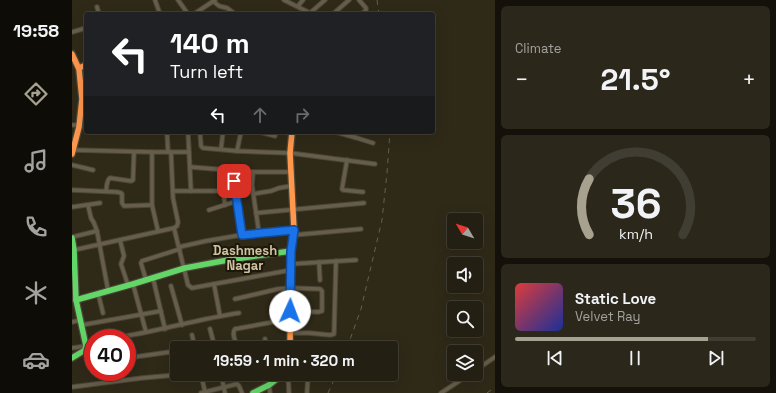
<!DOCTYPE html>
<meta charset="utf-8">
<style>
body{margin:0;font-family:"Space Grotesk",sans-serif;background:#2b271b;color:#f1f3f6;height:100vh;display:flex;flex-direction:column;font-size:15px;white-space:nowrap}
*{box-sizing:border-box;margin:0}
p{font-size:13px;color:#a3a29f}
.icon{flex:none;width:22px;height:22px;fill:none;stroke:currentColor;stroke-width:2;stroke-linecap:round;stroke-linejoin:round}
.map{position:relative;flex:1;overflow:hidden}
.sheet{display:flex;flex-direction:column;gap:6px;padding:6px;background:#13110a;width:281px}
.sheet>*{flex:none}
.banner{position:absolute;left:12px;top:12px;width:351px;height:122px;border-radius:4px;box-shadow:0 4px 16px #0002,0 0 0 1px #403d32;background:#202124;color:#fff;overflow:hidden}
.needle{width:26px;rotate:309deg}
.buttons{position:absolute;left:375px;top:213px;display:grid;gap:8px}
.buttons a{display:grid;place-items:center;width:36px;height:36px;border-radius:4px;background:#231f12;box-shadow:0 4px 16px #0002,0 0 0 1px #403d32;font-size:20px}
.speed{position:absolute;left:12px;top:329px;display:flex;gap:8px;font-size:20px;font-weight:700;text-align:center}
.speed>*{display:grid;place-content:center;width:52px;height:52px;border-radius:50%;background:#231f12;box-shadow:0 4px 16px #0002,0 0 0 1px #403d32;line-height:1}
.speed .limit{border:6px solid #d22;background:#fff;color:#111}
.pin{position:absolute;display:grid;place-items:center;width:34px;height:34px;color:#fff;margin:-17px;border-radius:8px;box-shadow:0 2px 6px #0006}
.me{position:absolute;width:44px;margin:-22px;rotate:2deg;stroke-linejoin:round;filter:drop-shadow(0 0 3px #0008)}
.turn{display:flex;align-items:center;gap:14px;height:84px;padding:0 20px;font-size:18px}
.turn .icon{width:52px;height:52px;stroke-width:2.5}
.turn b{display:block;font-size:28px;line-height:34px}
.lanes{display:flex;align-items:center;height:38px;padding:0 20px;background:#0003;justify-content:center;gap:20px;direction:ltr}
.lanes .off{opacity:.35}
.big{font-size:30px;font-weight:700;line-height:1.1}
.sheet .widget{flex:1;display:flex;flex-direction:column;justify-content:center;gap:6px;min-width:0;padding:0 14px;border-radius:6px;background:#2b271b}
.sheet .dial{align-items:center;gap:0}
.dial svg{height:104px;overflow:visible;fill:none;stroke:#403d32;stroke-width:7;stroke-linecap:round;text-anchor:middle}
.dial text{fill:#f1f3f6;stroke:none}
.song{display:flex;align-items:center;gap:12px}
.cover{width:48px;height:48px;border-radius:6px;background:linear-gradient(135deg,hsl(0 70% 55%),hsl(230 70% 35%))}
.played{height:4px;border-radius:2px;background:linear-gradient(90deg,#a7a18f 80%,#403d32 80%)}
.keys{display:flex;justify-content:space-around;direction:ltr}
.heat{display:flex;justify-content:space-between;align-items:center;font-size:22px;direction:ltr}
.trip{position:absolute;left:98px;top:341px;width:228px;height:40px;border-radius:4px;background:#231f12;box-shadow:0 4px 16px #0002,0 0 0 1px #403d32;font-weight:700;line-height:40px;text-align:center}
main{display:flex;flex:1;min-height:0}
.menu{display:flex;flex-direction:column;width:72px;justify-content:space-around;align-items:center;background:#0e0c07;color:#a3a29f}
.menu .icon{width:28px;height:28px}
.menu .on{color:#a7a18f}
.menu b{font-size:18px;color:#f1f3f6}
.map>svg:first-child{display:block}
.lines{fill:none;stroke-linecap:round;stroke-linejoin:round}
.street-casing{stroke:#4b4637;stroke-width:5.5}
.fast-casing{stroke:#4b4637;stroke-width:8}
.slow-casing{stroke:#4b4637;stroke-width:8}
.street{stroke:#665e4a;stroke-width:3.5}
.fast{stroke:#63d668;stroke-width:5.5}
.slow{stroke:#ff974d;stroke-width:5.5}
.rail{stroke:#666051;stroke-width:1;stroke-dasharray:5 5;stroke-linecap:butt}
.route-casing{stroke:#114b97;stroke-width:10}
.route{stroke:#1a73e8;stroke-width:7}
.labels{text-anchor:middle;stroke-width:4;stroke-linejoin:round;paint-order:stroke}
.neighbourhood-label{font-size:13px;font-weight:bold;fill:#d0c3a0;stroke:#1c170a}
</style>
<main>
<nav class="menu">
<b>19:58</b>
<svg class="icon on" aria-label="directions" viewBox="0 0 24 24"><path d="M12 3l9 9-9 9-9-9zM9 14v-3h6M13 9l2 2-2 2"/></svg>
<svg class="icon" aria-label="music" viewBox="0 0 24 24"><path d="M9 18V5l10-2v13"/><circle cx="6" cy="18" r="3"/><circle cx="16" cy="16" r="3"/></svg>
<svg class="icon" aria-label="phone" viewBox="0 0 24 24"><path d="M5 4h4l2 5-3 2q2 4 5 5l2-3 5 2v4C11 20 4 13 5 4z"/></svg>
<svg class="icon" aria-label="climate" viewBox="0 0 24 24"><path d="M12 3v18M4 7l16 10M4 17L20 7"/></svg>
<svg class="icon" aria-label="car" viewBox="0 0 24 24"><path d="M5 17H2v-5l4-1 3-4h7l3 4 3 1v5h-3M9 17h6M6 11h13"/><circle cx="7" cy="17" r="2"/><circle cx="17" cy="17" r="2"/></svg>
</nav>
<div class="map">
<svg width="423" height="393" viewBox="0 0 423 393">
<rect width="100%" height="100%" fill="#2f2918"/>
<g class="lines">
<!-- street casing -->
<g class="street-casing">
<g id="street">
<path d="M83,0L88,14"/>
<path d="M106,0L116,14"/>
<path d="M212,0L240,14"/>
<path d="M287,0L294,8V10L291,13"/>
<path d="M141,1L147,6L155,8L163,14"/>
<path d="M226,6L231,0"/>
<path d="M25,7L27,14"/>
<path d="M238,13L253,0"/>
<path d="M122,14L143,0"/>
<path d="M261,14L277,0"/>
<path d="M0,32L14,28"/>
<path d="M0,125H8"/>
<path d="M95,132L96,152"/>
<path d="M116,132L119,191"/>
<path d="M128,132L129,146L131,148L165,151L218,153L303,164"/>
<path d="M188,132L203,136"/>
<path d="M264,132L285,138L301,143"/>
<path d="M149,149L151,132"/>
<path d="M1,150L80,152H117"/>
<path d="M165,151L169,132"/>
<path d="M80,152V205L86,231"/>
<path d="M275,160L270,189L271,190L291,192"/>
<path d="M0,165L21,170"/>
<path d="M118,167L181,172H219"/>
<path d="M161,170L162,181L169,235"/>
<path d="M181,172L180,185L187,233"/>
<path d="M150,181L153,205"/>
<path d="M0,190L45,192L49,193L50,194V203L52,206L80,205"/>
<path d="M34,191C35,187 34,181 38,178L59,181L61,180L62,152"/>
<path d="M101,191H151"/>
<path d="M181,194L199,191L207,188L219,186"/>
<path d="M16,205L19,218L22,223L25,231L36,290"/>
<path d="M0,207L28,203"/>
<path d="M137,210L165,201"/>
<path d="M184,213L292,203"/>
<path d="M102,228L116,285L120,288L219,270"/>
<path d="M222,235L289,229"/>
<path d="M0,237L25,231"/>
<path d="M48,240L52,256L49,264L56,285"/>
<path d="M107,247L134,241L169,235L222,230"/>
<path d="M2,250L102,228L105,226L106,222L101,198L99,152"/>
<path d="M247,262L248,280"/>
<path d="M219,264L284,260"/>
<path d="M81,278L93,329"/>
<path d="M74,280L69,263L70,261L108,249"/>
<path d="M61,284L74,332"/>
<path d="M142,284L148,316"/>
<path d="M99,286L110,325"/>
<path d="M26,293L31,313"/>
<path d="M163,299L206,289L219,288L248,289L250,291V311L246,312L219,311"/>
<path d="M0,322L9,320"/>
<path d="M10,325L89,311"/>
<path d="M138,329L143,348"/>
<path d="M219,333H237L258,335L262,334L264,261"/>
<path d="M120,335L123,348"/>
<path d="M42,338C84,332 125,319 167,313"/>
<path d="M193,339L194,348"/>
<path d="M14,342L21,341"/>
<path d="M0,348L14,346"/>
<path d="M14,348L17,362L18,364L21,363"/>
<path d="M166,348C164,342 159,334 163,329L218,319"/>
<path d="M55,358L105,351"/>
<path d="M404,370L423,357"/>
<path d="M129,374L133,392"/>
<path d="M149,374L153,393"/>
<path d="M173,374V376"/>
<path d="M196,374L198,393"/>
<path d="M216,374L217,393"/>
<path d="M0,387L70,378L115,374"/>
<path d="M129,393L165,384L167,386L170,393"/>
<path d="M235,393L236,376"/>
<path d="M369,393L398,374"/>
</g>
</g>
<!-- fast casing -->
<g class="fast-casing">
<g id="fast">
<path d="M0,238L2,250L4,300L14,346L13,350L0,358"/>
<path d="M4,300L61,284L113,268L156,260L219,251"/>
<path d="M181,393L197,385L211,374"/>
</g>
</g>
<!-- slow casing -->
<g class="slow-casing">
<g id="slow">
<path d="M0,54L7,69L10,99L7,127L0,154"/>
<path d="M7,68L14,65"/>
<path d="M218,348L219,251L222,230L218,153L220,132"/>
</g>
</g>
<!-- street -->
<use href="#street" class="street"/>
<!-- fast -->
<use href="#fast" class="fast"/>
<!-- slow -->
<use href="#slow" class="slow"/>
<!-- rail -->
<g class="rail">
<path d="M305,0L307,14"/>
<path d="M275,348L289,309L310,220L315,173L318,132"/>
<path d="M256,393L265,374"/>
<path d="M415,393L423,387"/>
</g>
</g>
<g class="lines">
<!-- route casing -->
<g class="route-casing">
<path id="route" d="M162,181L170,235L222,230L219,251L218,311"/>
</g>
<!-- route -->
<use href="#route" class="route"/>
</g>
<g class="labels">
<!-- neighbourhood labels -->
<g class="neighbourhood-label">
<text x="173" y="255">Dashmesh<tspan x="173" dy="15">Nagar</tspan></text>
</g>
</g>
</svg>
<div class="buttons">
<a><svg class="needle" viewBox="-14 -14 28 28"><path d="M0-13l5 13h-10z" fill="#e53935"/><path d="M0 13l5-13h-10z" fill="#a3a29f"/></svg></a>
<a><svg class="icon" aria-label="sound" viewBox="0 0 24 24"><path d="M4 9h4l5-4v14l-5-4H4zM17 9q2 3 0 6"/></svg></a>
<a><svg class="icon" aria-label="search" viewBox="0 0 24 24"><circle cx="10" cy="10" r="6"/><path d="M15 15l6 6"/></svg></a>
<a><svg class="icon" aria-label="layers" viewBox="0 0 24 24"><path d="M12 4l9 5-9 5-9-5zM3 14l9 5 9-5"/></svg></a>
</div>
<div class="speed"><div class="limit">40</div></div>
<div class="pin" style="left:162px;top:181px;background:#d93025"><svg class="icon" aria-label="arrive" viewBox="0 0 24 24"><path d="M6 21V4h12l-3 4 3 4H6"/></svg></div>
<svg class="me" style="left:218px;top:311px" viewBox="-20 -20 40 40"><circle r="19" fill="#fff"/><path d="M0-13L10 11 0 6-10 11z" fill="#1a73e8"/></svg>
<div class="trip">19:59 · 1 min · 320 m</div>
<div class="banner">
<div class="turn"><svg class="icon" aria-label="left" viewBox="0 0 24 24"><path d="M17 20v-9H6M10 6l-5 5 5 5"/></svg><div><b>140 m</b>Turn left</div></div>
<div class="lanes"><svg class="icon" aria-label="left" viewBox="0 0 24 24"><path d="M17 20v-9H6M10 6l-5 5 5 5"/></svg><svg class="icon off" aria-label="ahead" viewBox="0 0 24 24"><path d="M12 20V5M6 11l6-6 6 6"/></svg><svg class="icon off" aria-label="right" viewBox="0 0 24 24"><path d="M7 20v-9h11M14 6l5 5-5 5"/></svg></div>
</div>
</div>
<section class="sheet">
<div class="widget"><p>Climate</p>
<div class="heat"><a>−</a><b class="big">21.5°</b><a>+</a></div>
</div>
<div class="widget dial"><svg viewBox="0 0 100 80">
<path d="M14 69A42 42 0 1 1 86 69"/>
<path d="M14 69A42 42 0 0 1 14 26" stroke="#a7a18f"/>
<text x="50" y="56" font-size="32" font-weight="700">36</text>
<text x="50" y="72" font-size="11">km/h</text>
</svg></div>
<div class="widget">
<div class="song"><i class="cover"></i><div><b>Static Love</b><p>Velvet Ray</p></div></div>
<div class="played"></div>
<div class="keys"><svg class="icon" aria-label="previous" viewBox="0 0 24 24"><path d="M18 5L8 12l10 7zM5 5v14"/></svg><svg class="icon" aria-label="pause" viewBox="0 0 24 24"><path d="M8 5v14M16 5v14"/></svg><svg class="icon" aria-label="next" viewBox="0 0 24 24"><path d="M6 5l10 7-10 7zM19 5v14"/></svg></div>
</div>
</section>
</main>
